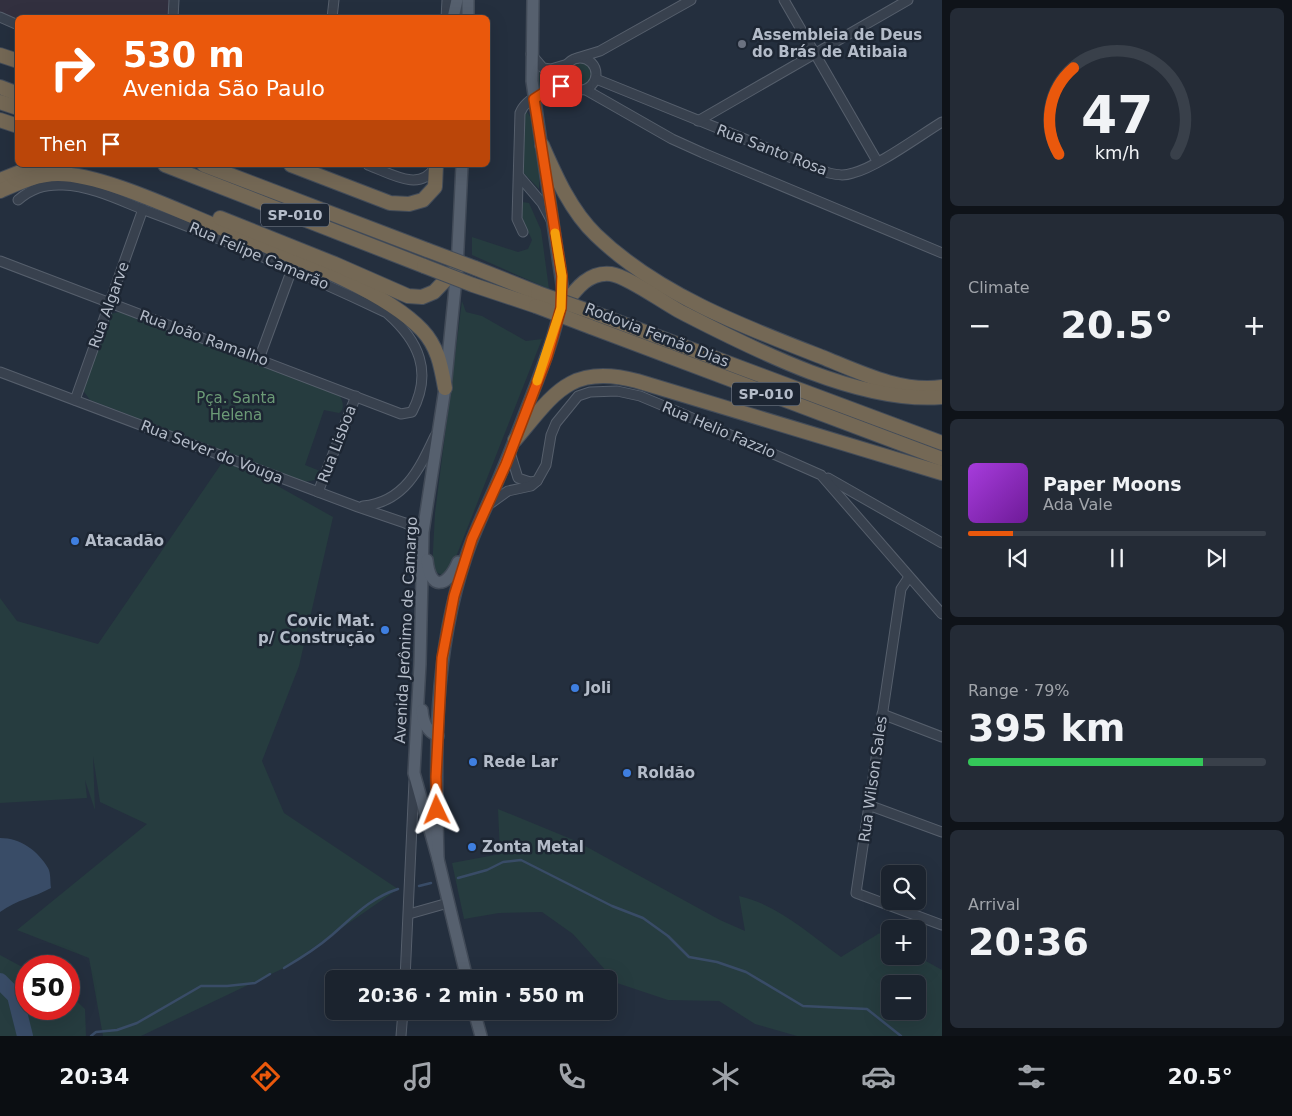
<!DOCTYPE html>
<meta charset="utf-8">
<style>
body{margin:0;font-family:"DejaVu Sans",sans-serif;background:#242b36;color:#f1f3f6;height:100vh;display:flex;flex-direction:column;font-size:19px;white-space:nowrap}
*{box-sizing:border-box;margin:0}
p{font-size:16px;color:#a0a4aa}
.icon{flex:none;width:28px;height:28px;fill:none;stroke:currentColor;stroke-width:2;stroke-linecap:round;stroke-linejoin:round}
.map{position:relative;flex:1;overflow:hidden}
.sheet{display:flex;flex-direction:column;gap:8px;padding:8px;background:#0f1319;width:350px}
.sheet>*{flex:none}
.banner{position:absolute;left:15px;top:15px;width:475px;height:152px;border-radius:8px;box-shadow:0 5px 20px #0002,0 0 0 1px #39404a;background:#ea580c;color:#fff;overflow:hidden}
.buttons{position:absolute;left:881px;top:865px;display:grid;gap:10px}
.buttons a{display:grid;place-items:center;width:45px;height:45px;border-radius:8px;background:#1b232e;box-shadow:0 5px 20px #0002,0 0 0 1px #39404a;font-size:25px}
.speed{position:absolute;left:15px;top:955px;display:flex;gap:10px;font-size:25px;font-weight:700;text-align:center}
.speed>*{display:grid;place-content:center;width:65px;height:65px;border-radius:50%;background:#1b232e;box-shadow:0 5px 20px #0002,0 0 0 1px #39404a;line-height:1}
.speed .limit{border:8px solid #d22;background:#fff;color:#111}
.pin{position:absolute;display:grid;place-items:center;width:42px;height:42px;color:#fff;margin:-21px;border-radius:10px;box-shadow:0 2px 8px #0006}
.me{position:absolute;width:55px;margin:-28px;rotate:358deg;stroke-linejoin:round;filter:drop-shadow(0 0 4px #0008)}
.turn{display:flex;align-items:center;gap:18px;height:105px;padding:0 25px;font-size:22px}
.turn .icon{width:65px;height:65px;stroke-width:2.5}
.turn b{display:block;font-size:35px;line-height:42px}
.then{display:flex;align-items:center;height:48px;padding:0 25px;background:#0003;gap:10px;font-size:19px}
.big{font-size:38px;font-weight:600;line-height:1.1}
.sheet .tile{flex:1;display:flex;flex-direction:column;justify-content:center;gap:8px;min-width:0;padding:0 18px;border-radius:8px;background:#242b36}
.sheet .dial{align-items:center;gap:0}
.dial svg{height:130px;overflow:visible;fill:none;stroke:#39404a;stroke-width:7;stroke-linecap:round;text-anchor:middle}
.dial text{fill:#f1f3f6;stroke:none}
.song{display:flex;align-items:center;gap:15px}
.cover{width:60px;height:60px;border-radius:8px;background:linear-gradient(135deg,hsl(280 70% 55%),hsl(280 70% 35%))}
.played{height:5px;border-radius:2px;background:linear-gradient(90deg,#ea580c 15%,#39404a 15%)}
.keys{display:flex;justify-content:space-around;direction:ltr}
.heat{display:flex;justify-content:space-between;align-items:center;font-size:28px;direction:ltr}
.charge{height:8px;border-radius:4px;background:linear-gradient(90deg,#34c759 79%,#39404a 0)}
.trip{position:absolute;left:325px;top:970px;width:292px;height:50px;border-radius:8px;background:#1b232e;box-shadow:0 5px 20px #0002,0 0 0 1px #39404a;font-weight:600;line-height:50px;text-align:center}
.menu{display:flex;height:80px;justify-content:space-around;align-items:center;background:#0b0e12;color:#a0a4aa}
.menu .icon{width:35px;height:35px}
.menu .selected{color:#ea580c}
.menu b{font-size:22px;color:#f1f3f6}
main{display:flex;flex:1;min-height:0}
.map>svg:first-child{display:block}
.medical{fill:#32303f}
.green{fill:#263c3f;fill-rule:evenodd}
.water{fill:#394c67}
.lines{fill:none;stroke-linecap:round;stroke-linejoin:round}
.stream{stroke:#394c67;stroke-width:2.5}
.river{stroke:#394c67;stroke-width:16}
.minor-casing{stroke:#565f6c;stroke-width:11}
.major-casing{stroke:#414a57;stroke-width:14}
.highway-casing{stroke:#434c59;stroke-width:16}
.minor{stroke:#38414e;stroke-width:9}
.major{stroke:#56606e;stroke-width:11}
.highway{stroke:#746855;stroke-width:14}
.highway-bridge-casing{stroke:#434c59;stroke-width:16;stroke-linecap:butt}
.highway-bridge{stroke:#746855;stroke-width:14}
.route-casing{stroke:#983908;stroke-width:12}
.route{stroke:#ea580c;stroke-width:9}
.slow{stroke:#f59e0b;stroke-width:9}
.worship-dot{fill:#6b7280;stroke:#1d2633;stroke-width:2}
.shop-dot{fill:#3f7fe0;stroke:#1d2633;stroke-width:2}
.labels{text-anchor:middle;stroke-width:5;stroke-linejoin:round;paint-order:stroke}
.shield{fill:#1d2633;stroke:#878f9c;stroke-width:1}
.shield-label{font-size:14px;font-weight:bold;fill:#b4bcc9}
.poi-label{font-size:15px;font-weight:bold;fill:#b4bcc9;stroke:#1d2633;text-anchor:start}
.street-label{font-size:15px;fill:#b4bcc9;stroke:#1d2633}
.park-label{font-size:15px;fill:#6b9a76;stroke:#1d2633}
</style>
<main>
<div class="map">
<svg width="942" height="1036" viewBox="0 0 942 1036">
<rect width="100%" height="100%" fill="#242f3e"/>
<!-- medical -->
<path class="medical" d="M0,0H174L173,17L18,18L17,25L0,17Z"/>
<!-- green -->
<g class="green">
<circle cx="580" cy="75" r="12"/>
<path d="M536,68L543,72L564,70L566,84L553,85L540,94Z"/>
<path d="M525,110C539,122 540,170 539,189L521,170L522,116Z"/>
<path d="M522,202L529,203L541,230L549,289L472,255V237L518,252L528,249L532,240L519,211Z"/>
<path d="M462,301L466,312L482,316L526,341L542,339L450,572L444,576L432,570L435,513Z"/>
<path d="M119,312L340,396C343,402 345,409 339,413L324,410L305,465L320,471L315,480L304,482L90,400L82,389L108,318L111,314Z"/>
<path d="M226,457L333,517L299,666L262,761L284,813L398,889L284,968L141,1036H103L89,958L17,930L147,824L100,802L93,756L95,810L85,780L87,798L0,803V598L17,621L98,644Z"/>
<path d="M498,809L576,841L720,920L745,931L739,896C779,905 809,934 841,957L878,934L906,922L916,929H890V956H918V930L927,936L924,960L942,970V1036H797L755,1024L719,1001L668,1000L617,983L573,934L542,912L499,913L464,919L452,863L500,854ZM890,984H918V1011H890Z"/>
<path d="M0,955L26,969V1009H69V994L85,1009L86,1036H0Z"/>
</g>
<!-- water -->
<path class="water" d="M0,838C21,838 38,851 48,868C51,873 50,882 51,888C33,898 18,899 0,912Z"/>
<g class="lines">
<!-- stream -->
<g class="stream">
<path d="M458,878L487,870L503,862L521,860L612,906L643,918L668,936L689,957L717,962L746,972L803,1006L867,1009L901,1036"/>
<path d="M419,886L431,883"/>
<path d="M284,968C301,958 317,948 332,935C354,916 370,898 398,889"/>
<path d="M91,1036L96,1032L117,1030L137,1023L201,986H227L255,983L270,974"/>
</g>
<!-- river -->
<path class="river" d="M0,981L15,996L25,1036"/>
<!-- minor casing -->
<g class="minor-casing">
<g id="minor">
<path d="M784,0L877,161"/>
<path d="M0,17L18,25"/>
<path d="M173,18L174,0"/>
<path d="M332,18L334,0"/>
<path d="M446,18L447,0"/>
<path d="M531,54L543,68L551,69L568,64"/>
<circle cx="580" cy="74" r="16"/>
<path d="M577,58L600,51L691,0"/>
<path d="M596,79L829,173C838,175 844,176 853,173C877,167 919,136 942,122"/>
<path d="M586,90L672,139L703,153L942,253"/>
<path d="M698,121L908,0"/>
<path d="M368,165C390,173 420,193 435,167"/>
<path d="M519,176L542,203L551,220"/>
<path d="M523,232L517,219L520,113C526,97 555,85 571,88"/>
<path d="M0,261L401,414L412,412C433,372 419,341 387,313C307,275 226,240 142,209C117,199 90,186 63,185C44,184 31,189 18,200"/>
<path d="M259,359L292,269"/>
<path d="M0,372L358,507L405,523L423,532"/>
<path d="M75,400L143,209"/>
<path d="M510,452L518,478L530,482L537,481"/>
<path d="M828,478L942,543"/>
<path d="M318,492L356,396"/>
<path d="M363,506C404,502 419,470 435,436"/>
<path d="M487,506L508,491L531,486L537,481L546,465L551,435L556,423L578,396L590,392L617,391L640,396L683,414L821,475L942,614"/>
<path d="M909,577L901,589L856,893L942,925"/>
<path d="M882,714L942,737"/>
<path d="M871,806L942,832"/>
<path d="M409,914L448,903"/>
<path d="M405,979L414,781"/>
<path d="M401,1036L403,1011"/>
</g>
</g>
<!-- major casing -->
<g class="major-casing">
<g id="major">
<path d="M453,18L457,0"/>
<path d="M468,18V0"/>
<path d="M462,165L457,268L445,388L423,532L420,664L414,773L438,859L467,979"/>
<path d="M427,560C430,591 447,588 458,562"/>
<path d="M422,710C423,722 426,731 438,736"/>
<path d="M438,859C435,757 433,654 466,557C475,528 490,501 501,473C514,443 525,412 537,382C548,352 559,323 563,291L532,81L533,0"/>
<path d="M474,1011L481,1036"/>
</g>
</g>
<!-- highway casing -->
<g class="highway-casing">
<g id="highway">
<path d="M0,55L18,61"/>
<path d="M0,87L18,94"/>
<path d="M0,102L18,108"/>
<path d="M0,120L18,126"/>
<path d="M542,145C556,177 571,211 596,235C657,294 744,327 822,357C859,372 901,393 942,387"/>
<path d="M165,165L424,266"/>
<path d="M204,165L427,250"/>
<path d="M291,165L390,203L409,204L423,200L435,187L436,165"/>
<path d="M0,180L33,167L50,165"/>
<path d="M0,191C18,183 37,174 58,174C101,174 174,209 216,226C274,250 379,285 422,330C438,347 441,366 445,388"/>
<path d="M220,218L335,264L408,296L422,297L434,292L457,268"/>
<path d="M475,268L538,293"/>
<path d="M473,285L536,306"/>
<path d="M561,309C574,292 587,271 611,274C630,277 666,305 685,314C757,351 861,404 942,397"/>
<path d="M597,314L942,443"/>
<path d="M591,327L942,459"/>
<path d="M515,440C554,394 570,363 637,381L942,473"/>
</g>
</g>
<!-- minor -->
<use href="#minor" class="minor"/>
<!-- major -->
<use href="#major" class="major"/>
<!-- highway -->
<use href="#highway" class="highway"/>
<!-- highway-bridge casing -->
<g class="highway-bridge-casing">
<g id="highway-bridge">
<path d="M427,250L475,268"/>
<path d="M424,266L473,285"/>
<path d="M538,293L597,314"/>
<path d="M536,306L591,327"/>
</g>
</g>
<!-- highway-bridge -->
<use href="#highway-bridge" class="highway-bridge"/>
</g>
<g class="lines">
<!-- route casing -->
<g class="route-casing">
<path id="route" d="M437,810L436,777L442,658L454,596L472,539L506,464L547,357L561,308L562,276L534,99L551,88L561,86"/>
</g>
<!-- route -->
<use href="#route" class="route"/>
<!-- slow -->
<path class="slow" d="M537,381L561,308L562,276L555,233"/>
</g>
<!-- markers -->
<circle class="worship-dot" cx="742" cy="44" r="5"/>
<g class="shop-dot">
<circle cx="75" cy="541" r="5"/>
<circle cx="385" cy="630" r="5"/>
<circle cx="575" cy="688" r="5"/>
<circle cx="473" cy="762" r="5"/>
<circle cx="627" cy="773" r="5"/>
<circle cx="472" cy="847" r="5"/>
</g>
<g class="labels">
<!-- shield labels -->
<g class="shield">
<rect x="261" y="203.5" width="68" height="23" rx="4"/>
<rect x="732" y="382.5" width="68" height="23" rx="4"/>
</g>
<g class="shield-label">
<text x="295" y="220">SP-010</text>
<text x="766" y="399">SP-010</text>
</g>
<!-- poi labels -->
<g class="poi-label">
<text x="752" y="40">Assembleia de Deus<tspan x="752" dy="17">do Brás de Atibaia</tspan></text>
<text x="85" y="546">Atacadão</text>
<text x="375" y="626" text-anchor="end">Covic Mat.<tspan x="375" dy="17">p/ Construção</tspan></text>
<text x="585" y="693">Joli</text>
<text x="483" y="767">Rede Lar</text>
<text x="637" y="778">Roldão</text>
<text x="482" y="852">Zonta Metal</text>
</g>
<!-- street labels -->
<g class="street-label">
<text transform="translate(772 150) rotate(21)" y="5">Rua Santo Rosa</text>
<text transform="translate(259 256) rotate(23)" y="5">Rua Felipe Camarão</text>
<text transform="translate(109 305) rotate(-70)" y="5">Rua Algarve</text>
<text transform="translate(657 335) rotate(21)" y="5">Rodovia Fernão Dias</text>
<text transform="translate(204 338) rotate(20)" y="5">Rua João Ramalho</text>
<text transform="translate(719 430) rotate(23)" y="5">Rua Helio Fazzio</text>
<text transform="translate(337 444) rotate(-69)" y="5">Rua Lisboa</text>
<text transform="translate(212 452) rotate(21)" y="5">Rua Sever do Vouga</text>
<text transform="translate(406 630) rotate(-87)" y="5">Avenida Jerônimo de Camargo</text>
<text transform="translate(873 779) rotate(-82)" y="5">Rua Wilson Sales</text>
</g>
<!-- park labels -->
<g class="park-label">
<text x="236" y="403">Pça. Santa<tspan x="236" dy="17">Helena</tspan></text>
</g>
</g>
</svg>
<div class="buttons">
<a><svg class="icon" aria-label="search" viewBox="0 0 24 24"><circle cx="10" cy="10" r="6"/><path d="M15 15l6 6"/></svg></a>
<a>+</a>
<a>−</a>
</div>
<div class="speed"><div class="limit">50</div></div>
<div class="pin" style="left:561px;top:86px;background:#d93025"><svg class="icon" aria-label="arrive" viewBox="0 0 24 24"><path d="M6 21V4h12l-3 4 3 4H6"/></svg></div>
<svg class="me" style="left:437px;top:810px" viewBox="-20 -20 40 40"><path d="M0-17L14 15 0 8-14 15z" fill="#ea580c" stroke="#fff" stroke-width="4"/></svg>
<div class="trip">20:36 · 2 min · 550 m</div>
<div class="banner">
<div class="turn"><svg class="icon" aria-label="right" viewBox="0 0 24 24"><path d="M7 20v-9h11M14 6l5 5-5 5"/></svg><div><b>530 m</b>Avenida São Paulo</div></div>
<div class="then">Then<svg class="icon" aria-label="arrive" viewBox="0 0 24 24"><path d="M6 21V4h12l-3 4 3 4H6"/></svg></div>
</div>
</div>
<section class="sheet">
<div class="tile dial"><svg viewBox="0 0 100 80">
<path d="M14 69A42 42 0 1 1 86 69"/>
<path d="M14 69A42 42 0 0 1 23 16" stroke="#ea580c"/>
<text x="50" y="56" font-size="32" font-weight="700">47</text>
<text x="50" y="72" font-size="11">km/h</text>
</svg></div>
<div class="tile"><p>Climate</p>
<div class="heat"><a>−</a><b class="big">20.5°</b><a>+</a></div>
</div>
<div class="tile">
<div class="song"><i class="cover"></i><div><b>Paper Moons</b><p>Ada Vale</p></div></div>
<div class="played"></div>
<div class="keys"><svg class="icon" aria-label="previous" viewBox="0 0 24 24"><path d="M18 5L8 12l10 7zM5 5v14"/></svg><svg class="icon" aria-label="pause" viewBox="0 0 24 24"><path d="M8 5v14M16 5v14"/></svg><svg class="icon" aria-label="next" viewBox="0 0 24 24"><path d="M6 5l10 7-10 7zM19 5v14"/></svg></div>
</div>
<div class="tile"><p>Range · 79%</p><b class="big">395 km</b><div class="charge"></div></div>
<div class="tile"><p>Arrival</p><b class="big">20:36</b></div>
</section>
</main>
<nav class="menu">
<b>20:34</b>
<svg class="icon selected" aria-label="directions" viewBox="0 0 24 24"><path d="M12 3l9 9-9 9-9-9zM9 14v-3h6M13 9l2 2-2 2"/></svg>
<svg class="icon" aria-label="music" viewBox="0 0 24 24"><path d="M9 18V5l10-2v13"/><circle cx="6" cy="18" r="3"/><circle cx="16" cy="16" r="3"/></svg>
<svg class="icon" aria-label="phone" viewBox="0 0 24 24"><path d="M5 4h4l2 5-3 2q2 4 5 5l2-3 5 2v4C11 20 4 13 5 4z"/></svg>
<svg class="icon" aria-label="climate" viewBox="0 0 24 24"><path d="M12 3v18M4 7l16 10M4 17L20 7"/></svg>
<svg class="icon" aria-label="car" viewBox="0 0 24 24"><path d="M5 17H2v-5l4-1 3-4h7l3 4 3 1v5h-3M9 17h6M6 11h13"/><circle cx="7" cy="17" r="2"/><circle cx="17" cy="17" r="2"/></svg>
<svg class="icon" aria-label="filters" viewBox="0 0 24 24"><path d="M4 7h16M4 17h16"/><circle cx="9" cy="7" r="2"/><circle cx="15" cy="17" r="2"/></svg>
<b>20.5°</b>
</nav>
